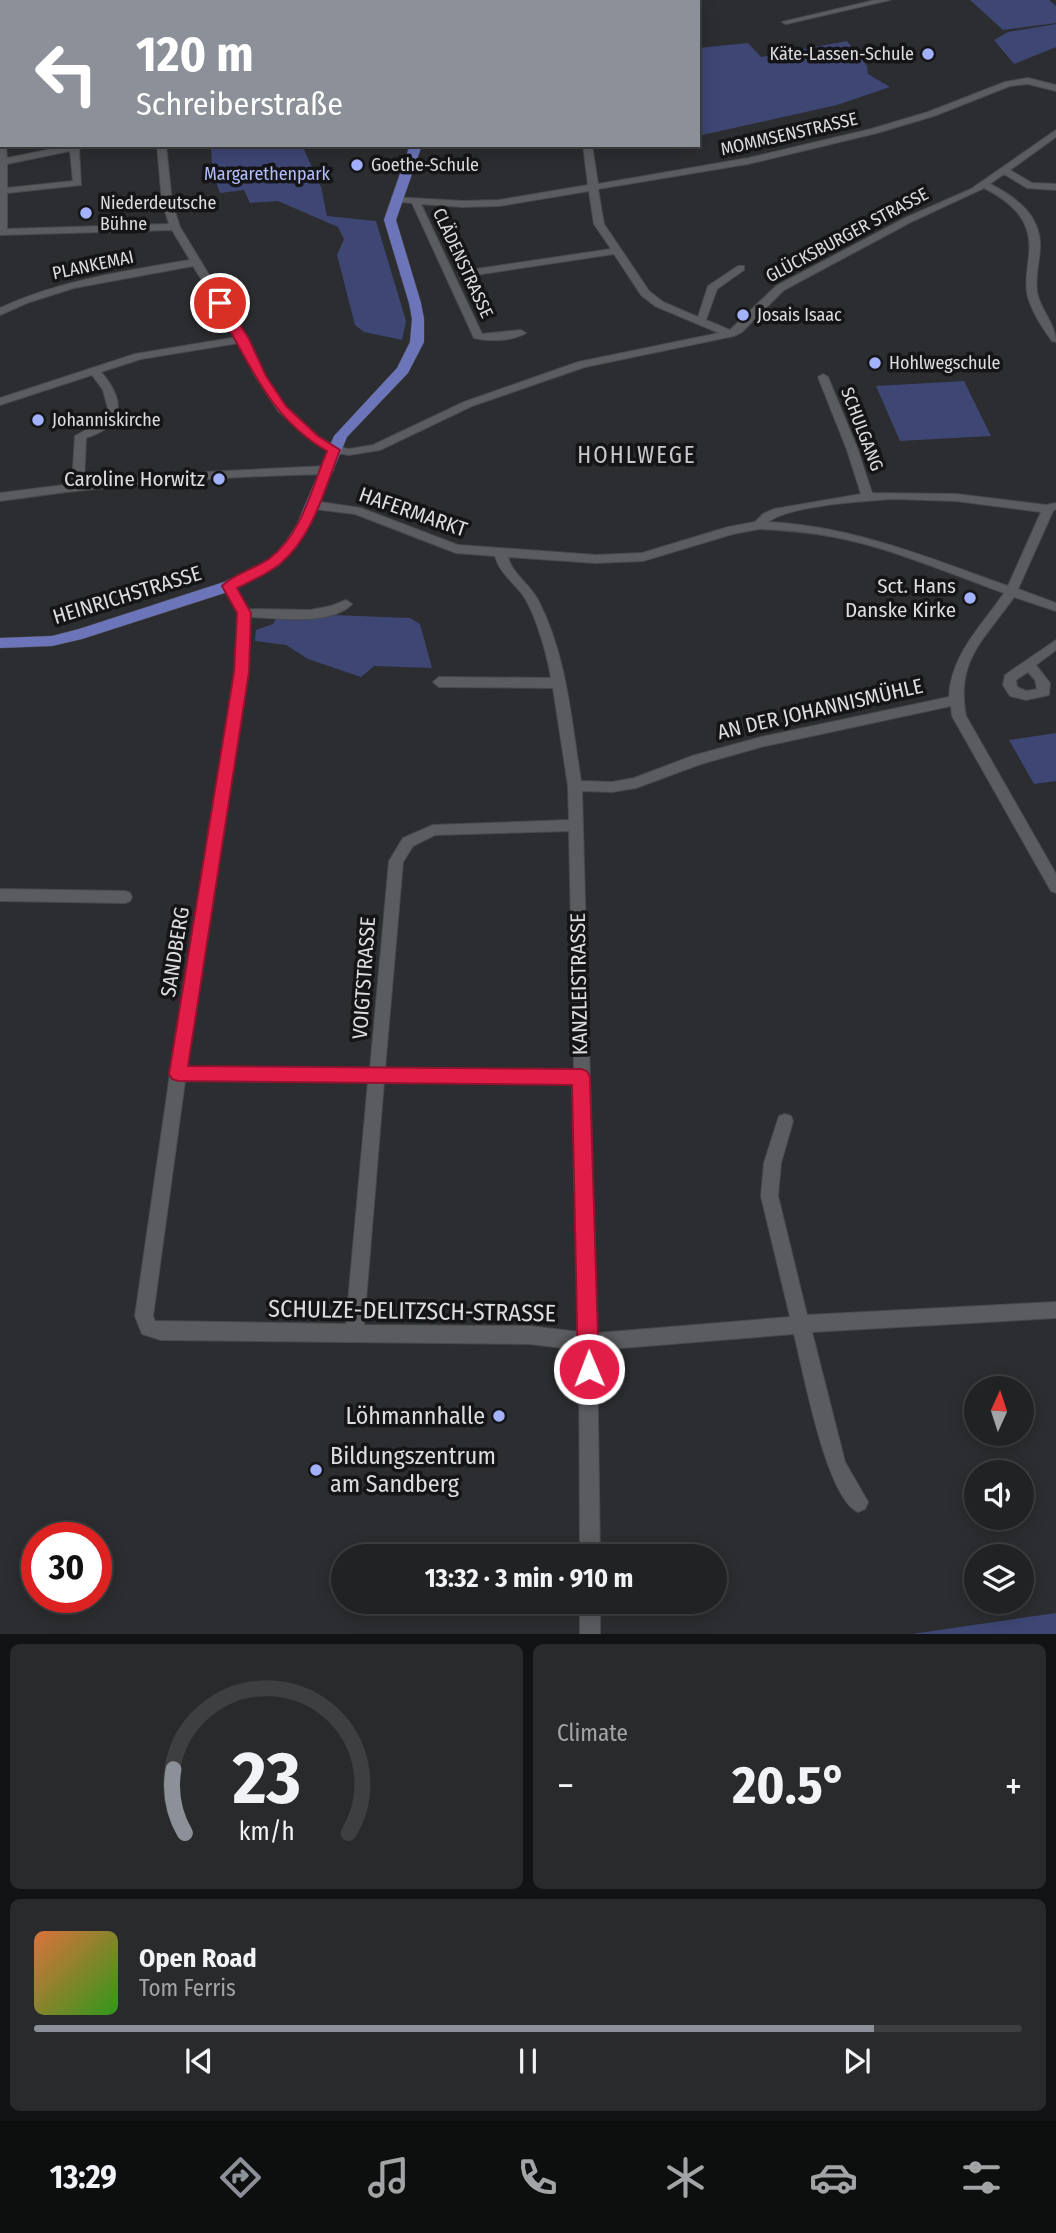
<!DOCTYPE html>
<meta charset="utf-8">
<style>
body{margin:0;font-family:"Fira Sans Condensed",sans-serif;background:#292a2c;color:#f1f3f6;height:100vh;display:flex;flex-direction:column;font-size:26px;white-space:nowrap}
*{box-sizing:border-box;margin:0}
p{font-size:23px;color:#a2a4a6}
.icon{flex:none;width:38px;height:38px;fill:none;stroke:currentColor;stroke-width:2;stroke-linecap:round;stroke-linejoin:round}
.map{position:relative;height:1634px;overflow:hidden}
.side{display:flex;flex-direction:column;gap:10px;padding:10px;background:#121314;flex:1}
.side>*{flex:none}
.guide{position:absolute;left:0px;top:0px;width:700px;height:147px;box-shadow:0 4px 18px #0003,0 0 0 2px #3e3f41;background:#8c9099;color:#fff;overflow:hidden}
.needle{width:46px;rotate:3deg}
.controls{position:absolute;left:964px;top:1376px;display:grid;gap:14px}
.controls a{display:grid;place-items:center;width:70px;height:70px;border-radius:50%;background:#212224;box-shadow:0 4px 18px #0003,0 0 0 2px #3e3f41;font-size:35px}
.speed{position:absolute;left:21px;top:1522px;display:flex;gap:14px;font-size:35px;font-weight:700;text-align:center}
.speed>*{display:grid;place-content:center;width:91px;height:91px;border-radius:50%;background:#212224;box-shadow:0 4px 18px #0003,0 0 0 2px #3e3f41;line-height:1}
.speed .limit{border:10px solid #d22;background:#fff;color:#111}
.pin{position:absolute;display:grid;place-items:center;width:60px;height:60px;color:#fff;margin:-30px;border:4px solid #fff;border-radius:50%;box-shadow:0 2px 7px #0007}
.me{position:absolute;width:77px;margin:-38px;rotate:359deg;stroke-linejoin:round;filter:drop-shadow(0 0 5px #0008)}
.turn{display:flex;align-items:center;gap:24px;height:147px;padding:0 21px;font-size:32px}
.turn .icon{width:91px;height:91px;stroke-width:2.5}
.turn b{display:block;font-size:49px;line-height:60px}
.big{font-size:52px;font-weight:700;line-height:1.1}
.side .card{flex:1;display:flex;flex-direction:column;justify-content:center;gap:10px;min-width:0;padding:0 24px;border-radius:10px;background:#292a2c}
.side .dial{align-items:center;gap:0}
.dial svg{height:182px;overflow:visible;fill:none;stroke:#3e3f41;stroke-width:7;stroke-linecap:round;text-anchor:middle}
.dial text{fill:#f1f3f6;stroke:none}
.song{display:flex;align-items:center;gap:21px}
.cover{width:84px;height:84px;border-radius:10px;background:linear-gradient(135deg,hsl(20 70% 55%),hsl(110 70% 35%))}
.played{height:7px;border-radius:4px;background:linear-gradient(90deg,#8c9099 85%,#3e3f41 85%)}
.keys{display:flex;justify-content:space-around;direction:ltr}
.heat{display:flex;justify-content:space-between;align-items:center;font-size:38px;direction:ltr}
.side .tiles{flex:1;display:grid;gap:10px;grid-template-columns:1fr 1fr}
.card:last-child{grid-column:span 2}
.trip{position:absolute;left:331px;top:1544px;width:396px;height:70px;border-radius:35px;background:#212224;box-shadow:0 4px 18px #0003,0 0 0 2px #3e3f41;font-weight:700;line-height:70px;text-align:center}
.tabs{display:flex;height:112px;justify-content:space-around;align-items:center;background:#0d0e0e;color:#a2a4a6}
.tabs .icon{width:49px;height:49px}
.tabs .on{color:#8c9099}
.tabs b{font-size:32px;color:#f1f3f6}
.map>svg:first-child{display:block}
.green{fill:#3e4674}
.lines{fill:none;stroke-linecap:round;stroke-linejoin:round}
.minor-tunnel{stroke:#47474a;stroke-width:9;stroke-dasharray:9 4.5;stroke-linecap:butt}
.minor-casing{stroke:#48494c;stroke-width:2}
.major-casing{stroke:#48494c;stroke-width:1}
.minor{fill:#5b5c60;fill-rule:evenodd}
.major{fill:#6c75b9;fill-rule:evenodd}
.route{fill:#e11d48;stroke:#92132f;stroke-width:2}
.poi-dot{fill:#a3b2fd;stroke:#151517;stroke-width:2.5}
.labels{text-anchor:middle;stroke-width:7;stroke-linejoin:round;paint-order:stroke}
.far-poi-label{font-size:18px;fill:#dddde0;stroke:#151517;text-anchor:start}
.far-street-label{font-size:18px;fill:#dddde0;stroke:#151517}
.far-park-label{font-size:18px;fill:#b3bffa;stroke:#151517}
.poi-label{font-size:21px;fill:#dddde0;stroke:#151517;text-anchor:end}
.street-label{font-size:21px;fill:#dddde0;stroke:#151517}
.neighbourhood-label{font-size:23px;letter-spacing:2px;fill:#c7c8cd;stroke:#151517}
.near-street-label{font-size:24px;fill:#dddde0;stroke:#151517}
.near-poi-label{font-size:24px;fill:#dddde0;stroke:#151517;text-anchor:end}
</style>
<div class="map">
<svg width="1056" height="1635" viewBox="0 0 1056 1635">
<rect width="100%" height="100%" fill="#2c2d30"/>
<!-- green -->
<g class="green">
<path d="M970,0H1049L1056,6V23L1003,30Z"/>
<path d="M1056,24V47L1014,64L994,40L1008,32Z"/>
<path d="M847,41L867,66L868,74L890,87L837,105L698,136V48L748,43L761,57Z"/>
<path d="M211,145H302L321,187L327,216L376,221L406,321L402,340L364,332L355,325L337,255L344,239L338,227L278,201L250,203L244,190L220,193L212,170Z"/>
<path d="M964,381L991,436L900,441L876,386Z"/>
<path d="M333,615L410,618L420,624L432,668L374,666L361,677L308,659L286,645L255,641L256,630L273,624L276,618Z"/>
<path d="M1056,733V781L1034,784L1009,740Z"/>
<path d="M1056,1613V1634H912Z"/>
</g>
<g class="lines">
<!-- minor-tunnel -->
<path class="minor-tunnel" d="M458,275L469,273"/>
<!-- minor casing -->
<g class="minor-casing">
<g id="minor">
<path d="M293,0H301L302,2H294Z"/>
<path d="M324,0H343L322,2Z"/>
<path d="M438,0H447L449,2H439Z"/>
<path d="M875,0H890L786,24L782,22Z"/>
<path d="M1028,78L1056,85V91L1028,84L1010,86L934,116L877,133L748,164L598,189L604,224L649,291L663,302L698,317L708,286L738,266H744V270L717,289L706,320L730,330L776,286L905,218L971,189L1056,130V137L1010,170L1032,183L1056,184V190L1027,188L1004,174L990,184C1016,197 1042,216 1040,249C1039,263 1035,277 1037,292C1040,310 1056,324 1056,342L1052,341C1042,327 1031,311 1027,293C1025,280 1028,267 1029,255C1033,221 1012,202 984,188L911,222L784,290L742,332L734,336L585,367L472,406L380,450L349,455L330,452L310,440L278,411L255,376L239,343L141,359L101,372C126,401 125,425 86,438L84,483L205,472L328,466L334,470L328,474C218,476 109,485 0,501V493L72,484L75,436L101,422L108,409L103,390L92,375L0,405V398L135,354L237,337L193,266L74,288L27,303L0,315V308C60,280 125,271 190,260L172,230L0,235V143L6,145L7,158L71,145H90L79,149L81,185L7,193V229L169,224L162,202L157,145H166L172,202L180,227L248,339L265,376L286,407L318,436L337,447L349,449L373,445L464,402L578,362L719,333L655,306L641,295L614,254L469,276L464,273L469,270L611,249L594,224L589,191L499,206L463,207L421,204L482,334L521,330L526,333C513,341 490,342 474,338L412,203L392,201V197L463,201L499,200L588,185L583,145H592L598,184L748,158L871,129L928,112L1005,82ZM70,151L73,181L7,188V164Z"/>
<rect x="0" y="114" width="2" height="6"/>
<path d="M823,374L828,377L858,450L872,493L956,494L1046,505L1056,503V509L1053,511L1018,589L1056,603V611L1014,597C985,639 955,660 966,716L1056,874V893L1051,891L952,716L951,706L761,747L701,764L636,788L612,792L582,791L597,1333L790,1317L761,1196L764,1163L779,1116L785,1114L791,1116L793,1121L781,1163L778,1196L807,1315L1056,1302V1318L812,1332L845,1462L868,1502L865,1509L858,1512C826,1498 803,1369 794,1334L597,1350L600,1556H580L579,1350L530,1344L161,1340L142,1334L135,1316L170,1074L235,672L238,613L223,586L229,582L233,583L248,609L310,610L331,606L346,600L352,604C331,626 278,618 250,617L247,672L187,1067L370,1069L389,861L403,838L433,825L569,820L568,786L553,688L439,687L433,682L439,677L551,678C548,658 537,619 526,600C517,584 500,575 495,556L456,553L355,514L313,509L307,505L313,501L361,508L458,545L596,555L642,553L728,527L755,522L763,514L774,509L861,494L847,450L818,377ZM894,499L956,501L1041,512L1008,586C929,558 853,526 768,522C791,505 865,501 894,499ZM759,529C784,530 809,532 834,537C892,548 948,573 1004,593C981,627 951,654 949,697L761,737L692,756L634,778L612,782L581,781C571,719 567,656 538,600C530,584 512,574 508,557L596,563L643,561L733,534ZM569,831L574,1070L385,1069L403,862L413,846L435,835ZM185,1081L368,1082L346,1324L155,1321L153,1316ZM384,1082L574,1084L579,1332L530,1326L364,1325Z"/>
<path d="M1056,640V650L1036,665L1050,683L1049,695L1026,700L1010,696L1003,685L1005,675ZM1028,672L1035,680L1037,689L1026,691L1017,687L1016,680Z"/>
<path d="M0,889L125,891L130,893L132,897L130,901L125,903L0,901Z"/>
<rect x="580" y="1601" width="20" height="34"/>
</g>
</g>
<!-- major casing -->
<g class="major-casing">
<g id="major">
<rect x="50" y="0" width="10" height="2"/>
<path d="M613,0H625L612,2Z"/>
<path d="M0,90H2L0,97Z"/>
<path d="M410,145H422L396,220L421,303L424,319V342L408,373L347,437L311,524L296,547L280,565L234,590L82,639L52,646L0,648V638L52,636L79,629L224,582L270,559L286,541L297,524L334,436L397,368L410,342L412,319L409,303L384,220Z"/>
</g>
</g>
<!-- minor -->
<use href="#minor" class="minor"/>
<!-- major -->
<use href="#major" class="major"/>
</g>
<!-- route -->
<path class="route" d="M216,301L226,303L249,339L266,376L286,406L318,436L340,450C325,488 313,537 280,564C268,574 251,581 237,588L251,613L249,672L188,1066L581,1069L587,1071L590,1077L599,1369L596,1376L589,1379L581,1376L578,1369L572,1085L178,1081L172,1079L169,1074L234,672L237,613L222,586C234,573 256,569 270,558C302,534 312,487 327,451C266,416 249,359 214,303Z"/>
<!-- markers -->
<g class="poi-dot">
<circle cx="928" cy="54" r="7"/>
<circle cx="357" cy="165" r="7"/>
<circle cx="86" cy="213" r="7"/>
<circle cx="743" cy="315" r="7"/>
<circle cx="875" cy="363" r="7"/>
<circle cx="38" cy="420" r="7"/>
<circle cx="219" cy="479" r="7"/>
<circle cx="970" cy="598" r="7"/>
<circle cx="499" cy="1416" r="7"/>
<circle cx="316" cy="1470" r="7"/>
</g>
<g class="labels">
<!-- far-poi labels -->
<g class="far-poi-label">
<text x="914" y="60" text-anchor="end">Käte-Lassen-Schule</text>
<text x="371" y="171">Goethe-Schule</text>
<text x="100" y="209">Niederdeutsche<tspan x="100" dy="21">Bühne</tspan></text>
<text x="757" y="321">Josais Isaac</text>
<text x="889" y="369">Hohlwegschule</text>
<text x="52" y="426">Johanniskirche</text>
</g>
<!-- far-street labels -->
<g class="far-street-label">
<text transform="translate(789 134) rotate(-13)" y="6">MOMMSENSTRASSE</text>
<text transform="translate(847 235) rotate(-28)" y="6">GLÜCKSBURGER STRASSE</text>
<text transform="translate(463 263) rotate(65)" y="6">CLÄDENSTRASSE</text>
<text transform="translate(93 265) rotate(-12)" y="6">PLANKEMAI</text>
<text transform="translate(862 429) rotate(69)" y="6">SCHULGANG</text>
</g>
<!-- far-park labels -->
<g class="far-park-label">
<text x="267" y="180">Margarethenpark</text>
</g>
<!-- poi labels -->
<g class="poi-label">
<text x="205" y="486">Caroline Horwitz</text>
<text x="956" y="593">Sct. Hans<tspan x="956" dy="24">Danske Kirke</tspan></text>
</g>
<!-- street labels -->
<g class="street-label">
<text transform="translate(413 512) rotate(19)" y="7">HAFERMARKT</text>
<text transform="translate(127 595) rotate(-17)" y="7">HEINRICHSTRASSE</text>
<text transform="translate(820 709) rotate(-13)" y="7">AN DER JOHANNISMÜHLE</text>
<text transform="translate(175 952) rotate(-81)" y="7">SANDBERG</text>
<text transform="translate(364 978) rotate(-86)" y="7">VOIGTSTRASSE</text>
<text transform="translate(579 984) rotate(-91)" y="7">KANZLEISTRASSE</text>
</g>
<!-- neighbourhood labels -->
<g class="neighbourhood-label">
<text x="637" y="463">HOHLWEGE</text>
</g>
<!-- near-street labels -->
<g class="near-street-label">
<text transform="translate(412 1311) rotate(1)" y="8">SCHULZE-DELITZSCH-STRASSE</text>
</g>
<!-- near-poi labels -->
<g class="near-poi-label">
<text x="485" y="1424">Löhmannhalle</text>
<text x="330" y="1464" text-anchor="start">Bildungszentrum<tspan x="330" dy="28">am Sandberg</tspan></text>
</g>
</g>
</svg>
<div class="controls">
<a><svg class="needle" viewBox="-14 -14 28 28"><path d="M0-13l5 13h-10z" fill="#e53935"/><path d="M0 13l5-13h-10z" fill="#a2a4a6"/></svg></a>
<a><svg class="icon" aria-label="sound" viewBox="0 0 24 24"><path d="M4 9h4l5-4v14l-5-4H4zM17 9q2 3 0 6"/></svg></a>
<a><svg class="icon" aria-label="layers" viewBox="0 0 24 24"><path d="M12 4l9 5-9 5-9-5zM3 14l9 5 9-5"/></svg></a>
</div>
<div class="speed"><div class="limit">30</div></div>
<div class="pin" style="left:220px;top:303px;background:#d93025"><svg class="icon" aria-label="arrive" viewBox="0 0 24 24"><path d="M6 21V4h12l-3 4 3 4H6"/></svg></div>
<svg class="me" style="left:589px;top:1369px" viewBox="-20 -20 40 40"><circle r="17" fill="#e11d48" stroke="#fff" stroke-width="3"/><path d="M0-11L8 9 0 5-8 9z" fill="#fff"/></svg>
<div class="trip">13:32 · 3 min · 910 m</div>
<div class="guide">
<div class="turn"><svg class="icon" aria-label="left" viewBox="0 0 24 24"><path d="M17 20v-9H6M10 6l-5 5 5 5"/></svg><div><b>120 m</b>Schreiberstraße</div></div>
</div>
</div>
<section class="side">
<div class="tiles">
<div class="card dial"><svg viewBox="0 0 100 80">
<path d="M14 69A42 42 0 1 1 86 69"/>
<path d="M14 69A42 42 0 0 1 9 41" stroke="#8c9099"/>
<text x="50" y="56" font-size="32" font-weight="700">23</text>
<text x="50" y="72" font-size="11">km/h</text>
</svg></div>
<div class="card"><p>Climate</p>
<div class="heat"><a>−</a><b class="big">20.5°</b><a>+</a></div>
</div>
<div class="card">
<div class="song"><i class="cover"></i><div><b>Open Road</b><p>Tom Ferris</p></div></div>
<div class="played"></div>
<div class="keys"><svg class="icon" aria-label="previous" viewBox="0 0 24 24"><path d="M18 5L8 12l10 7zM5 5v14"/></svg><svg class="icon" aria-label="pause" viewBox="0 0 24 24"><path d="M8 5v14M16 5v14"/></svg><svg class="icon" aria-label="next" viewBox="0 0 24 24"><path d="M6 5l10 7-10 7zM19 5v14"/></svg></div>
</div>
</div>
</section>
<nav class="tabs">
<b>13:29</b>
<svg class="icon on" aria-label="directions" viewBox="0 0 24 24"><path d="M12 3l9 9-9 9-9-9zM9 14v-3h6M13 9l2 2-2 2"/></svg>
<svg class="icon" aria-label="music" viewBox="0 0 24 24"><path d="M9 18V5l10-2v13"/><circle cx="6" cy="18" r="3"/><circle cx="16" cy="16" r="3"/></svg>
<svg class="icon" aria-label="phone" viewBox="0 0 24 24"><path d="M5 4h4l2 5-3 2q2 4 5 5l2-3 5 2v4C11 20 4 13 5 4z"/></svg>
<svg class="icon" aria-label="climate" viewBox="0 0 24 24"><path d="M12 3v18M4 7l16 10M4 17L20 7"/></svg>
<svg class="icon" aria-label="car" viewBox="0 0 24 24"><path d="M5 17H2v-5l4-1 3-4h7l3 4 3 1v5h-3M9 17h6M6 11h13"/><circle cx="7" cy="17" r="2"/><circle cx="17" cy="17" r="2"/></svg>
<svg class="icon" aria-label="filters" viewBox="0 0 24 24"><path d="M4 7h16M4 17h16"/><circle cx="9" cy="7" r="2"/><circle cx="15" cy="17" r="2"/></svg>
</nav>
